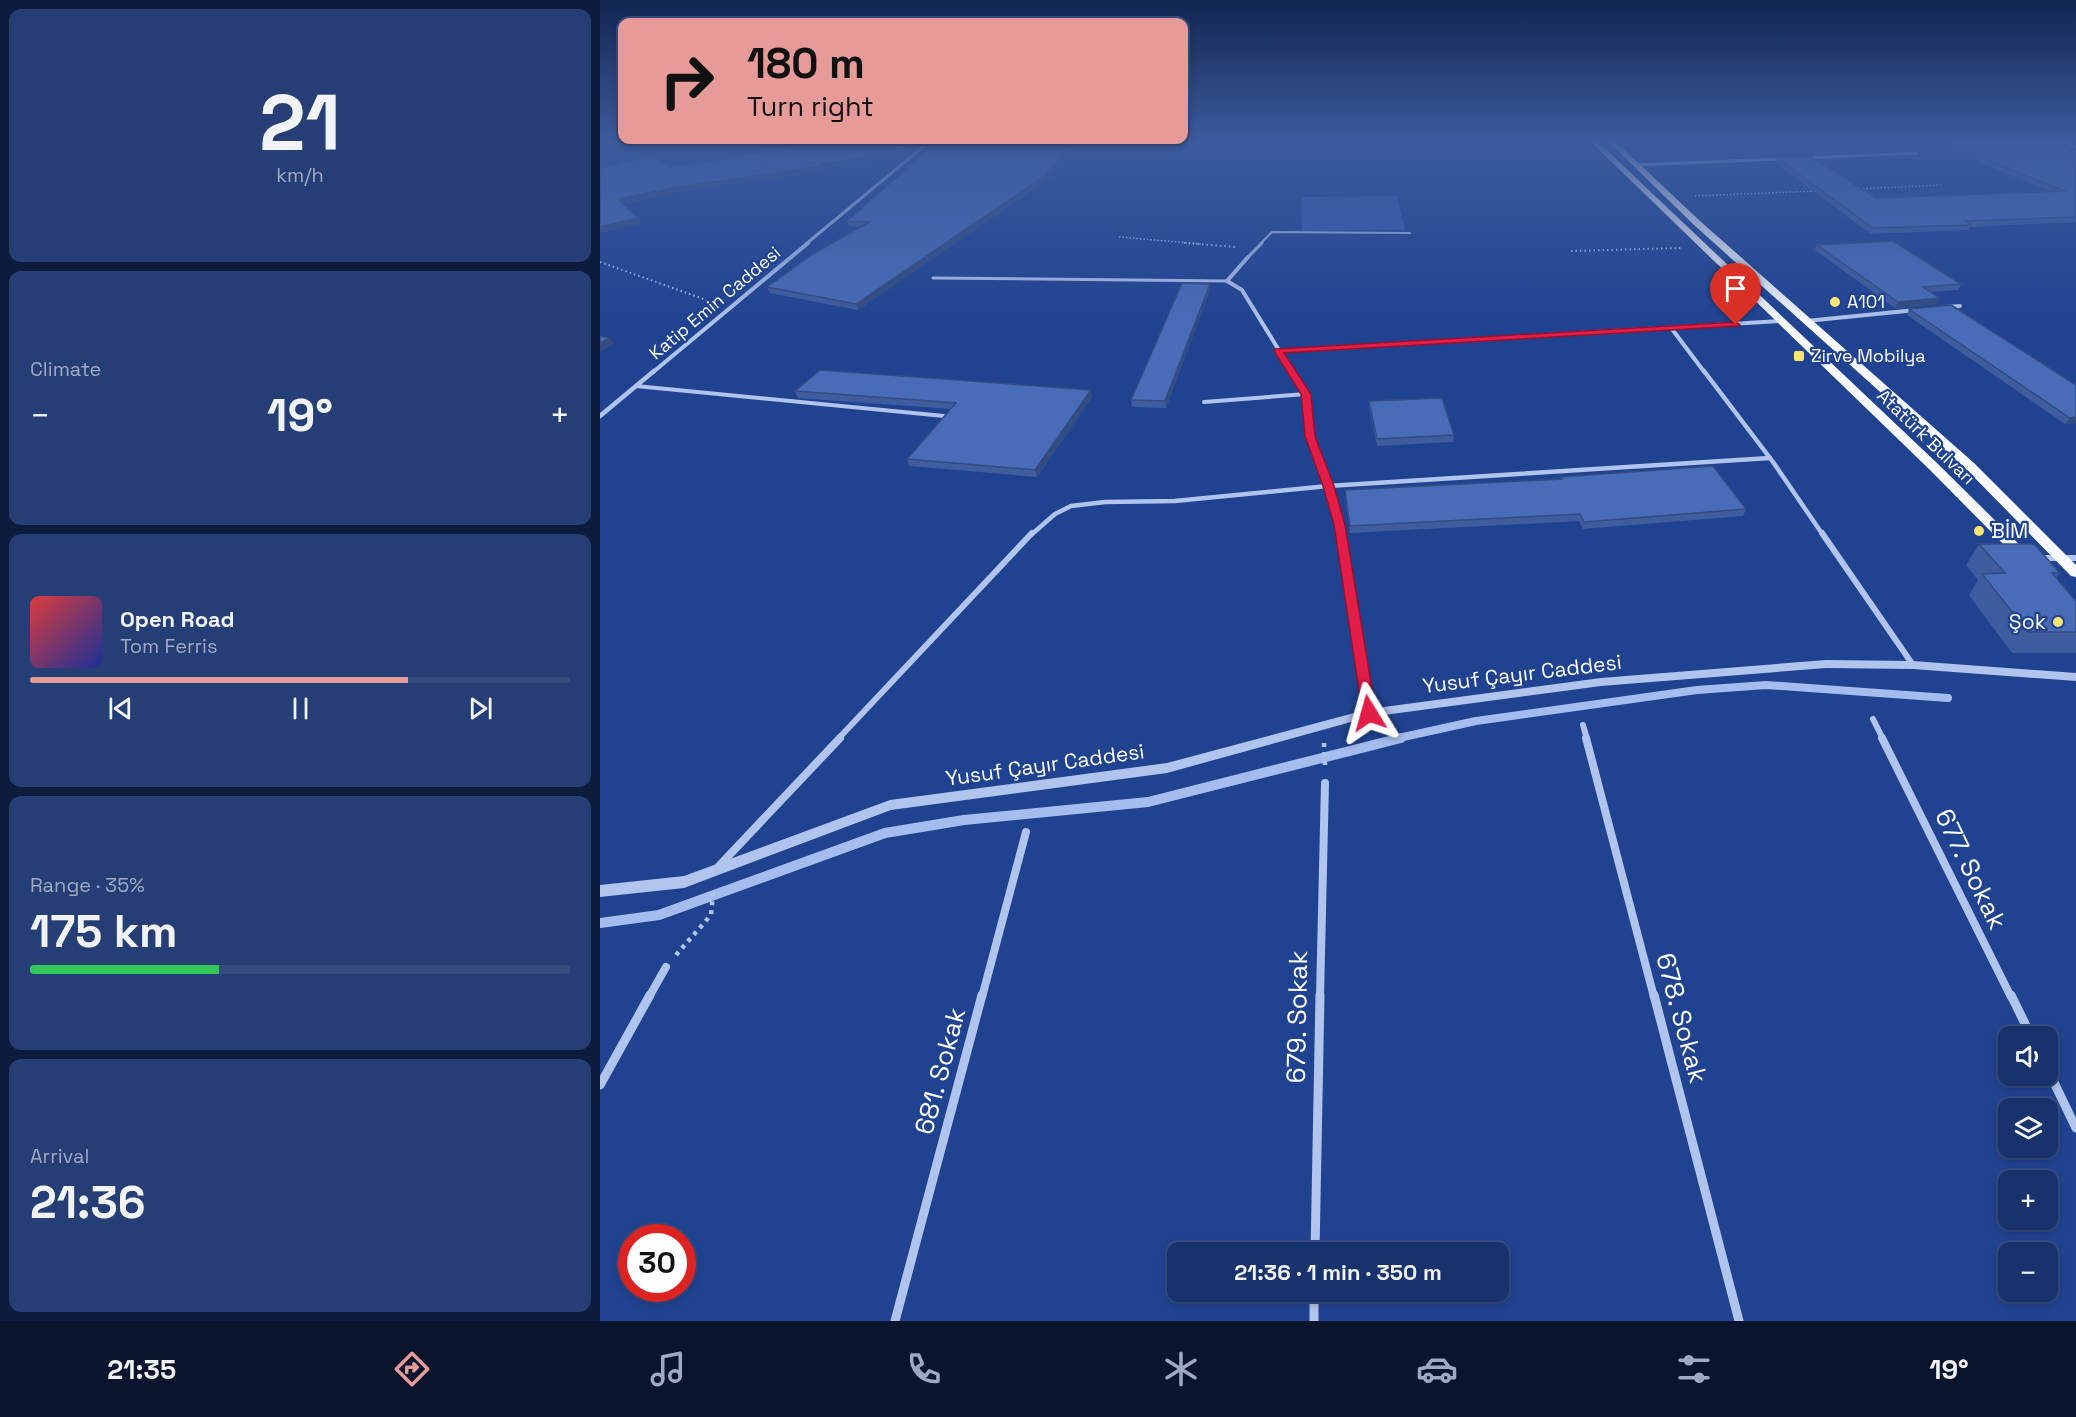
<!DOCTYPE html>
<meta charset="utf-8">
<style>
body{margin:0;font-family:"Space Grotesk",sans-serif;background:#253e75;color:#f1f3f6;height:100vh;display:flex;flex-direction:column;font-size:22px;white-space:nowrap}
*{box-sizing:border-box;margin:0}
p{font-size:20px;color:#9faac2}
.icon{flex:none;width:33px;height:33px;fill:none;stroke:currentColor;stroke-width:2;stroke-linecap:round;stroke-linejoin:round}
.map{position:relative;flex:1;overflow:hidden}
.side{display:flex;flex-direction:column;gap:9px;padding:9px;background:#0d1c3c;width:600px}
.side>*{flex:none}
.guide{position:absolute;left:18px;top:18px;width:570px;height:126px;border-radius:12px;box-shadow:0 3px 9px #0003,0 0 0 2px #364d80;background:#e69b98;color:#111;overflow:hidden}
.fabs{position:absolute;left:1398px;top:1026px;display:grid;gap:12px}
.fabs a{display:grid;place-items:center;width:60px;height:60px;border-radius:12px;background:#18326d;box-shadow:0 3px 9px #0003,0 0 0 2px #364d80;font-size:30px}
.speed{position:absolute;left:18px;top:1224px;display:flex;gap:12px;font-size:30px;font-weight:700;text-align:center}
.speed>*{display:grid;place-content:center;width:78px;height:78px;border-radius:50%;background:#18326d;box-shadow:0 3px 9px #0003,0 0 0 2px #364d80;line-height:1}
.speed .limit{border:9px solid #d22;background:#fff;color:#111}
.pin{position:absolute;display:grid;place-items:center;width:51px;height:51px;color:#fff;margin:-62px -26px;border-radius:50% 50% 50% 0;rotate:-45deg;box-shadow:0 0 6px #0007}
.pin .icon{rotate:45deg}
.me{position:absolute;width:66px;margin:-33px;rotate:352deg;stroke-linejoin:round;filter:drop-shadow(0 0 4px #0008)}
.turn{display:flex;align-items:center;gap:21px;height:126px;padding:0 30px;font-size:27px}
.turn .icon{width:78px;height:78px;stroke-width:2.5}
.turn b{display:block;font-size:42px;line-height:51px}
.big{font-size:45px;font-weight:600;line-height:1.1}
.side .card{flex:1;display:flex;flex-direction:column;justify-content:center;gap:9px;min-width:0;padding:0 21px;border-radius:12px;background:#253e75}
.side .dial{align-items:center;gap:0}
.dial b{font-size:78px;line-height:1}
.song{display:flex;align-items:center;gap:18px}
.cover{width:72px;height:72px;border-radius:9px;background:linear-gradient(135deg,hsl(0 70% 55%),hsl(230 70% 35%))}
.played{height:6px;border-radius:3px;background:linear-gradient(90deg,#e69b98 70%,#364d80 70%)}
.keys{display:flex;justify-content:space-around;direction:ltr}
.heat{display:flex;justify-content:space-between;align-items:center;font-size:33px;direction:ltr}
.charge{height:9px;border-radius:4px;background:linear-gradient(90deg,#34c759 35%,#364d80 0)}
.trip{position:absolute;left:567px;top:1242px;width:342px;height:60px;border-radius:12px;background:#18326d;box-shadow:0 3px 9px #0003,0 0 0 2px #364d80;font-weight:600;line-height:60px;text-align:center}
.tab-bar{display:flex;height:96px;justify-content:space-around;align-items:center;background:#0a142c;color:#9faac2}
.tab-bar .icon{width:42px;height:42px}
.tab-bar .selected{color:#e69b98}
.tab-bar b{font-size:27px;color:#f1f3f6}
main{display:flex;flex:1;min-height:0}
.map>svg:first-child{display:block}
.green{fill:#335caf}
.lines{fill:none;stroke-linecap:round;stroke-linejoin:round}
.stream-far1{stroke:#a5bdee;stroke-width:8}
.stream{stroke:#a5bdee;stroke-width:10}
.path-far2{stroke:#b1c4ed;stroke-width:1.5;stroke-dasharray:1.5 2;stroke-linecap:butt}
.path-far1{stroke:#b1c4ed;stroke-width:2;stroke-dasharray:1.5 3;stroke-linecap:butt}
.path{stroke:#b1c4ed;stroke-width:4.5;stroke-dasharray:4 5;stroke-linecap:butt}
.service-far2{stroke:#b1c4ed;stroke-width:2}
.service-far1{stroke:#b1c4ed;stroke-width:3}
.service{stroke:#b1c4ed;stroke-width:4}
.minor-far5{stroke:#b1c4ed;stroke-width:3}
.minor-far4{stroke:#b1c4ed;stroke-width:4}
.minor-far3{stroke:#b1c4ed;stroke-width:4.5}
.minor-far2{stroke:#b1c4ed;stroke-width:6}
.minor-far1{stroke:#b1c4ed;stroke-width:8}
.minor{stroke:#b1c4ed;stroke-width:9}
.tertiary{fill:#b1c4ed;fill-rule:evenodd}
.primary{fill:#f7f9ff;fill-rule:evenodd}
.wall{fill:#3f5d9e}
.shaded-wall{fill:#334c81}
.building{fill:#496cb8;stroke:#334c81;stroke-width:1.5}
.route{fill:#e11d48;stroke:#92132f;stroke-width:1.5}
.poi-dot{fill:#fae472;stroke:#204391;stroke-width:2}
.labels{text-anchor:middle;stroke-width:4.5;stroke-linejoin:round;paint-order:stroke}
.far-poi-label{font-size:18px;fill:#fff;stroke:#204391;text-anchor:start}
.far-street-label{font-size:18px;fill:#fff;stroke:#204391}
.poi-label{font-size:21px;fill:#fff;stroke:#204391;text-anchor:start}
.street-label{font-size:21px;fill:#fff;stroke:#204391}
.near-street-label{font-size:26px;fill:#fff;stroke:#204391}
</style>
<main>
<section class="side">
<div class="card dial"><b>21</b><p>km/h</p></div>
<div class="card"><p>Climate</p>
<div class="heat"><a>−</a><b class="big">19°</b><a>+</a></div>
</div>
<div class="card">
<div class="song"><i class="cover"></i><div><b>Open Road</b><p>Tom Ferris</p></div></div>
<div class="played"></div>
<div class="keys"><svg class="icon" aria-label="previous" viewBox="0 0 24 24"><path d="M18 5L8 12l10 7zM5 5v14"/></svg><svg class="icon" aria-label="pause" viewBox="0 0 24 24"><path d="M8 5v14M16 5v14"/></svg><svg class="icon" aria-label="next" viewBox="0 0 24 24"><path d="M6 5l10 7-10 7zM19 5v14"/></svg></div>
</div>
<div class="card"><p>Range · 35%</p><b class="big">175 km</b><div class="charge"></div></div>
<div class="card"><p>Arrival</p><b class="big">21:36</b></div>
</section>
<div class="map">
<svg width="1476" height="1321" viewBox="0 0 1476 1321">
<rect width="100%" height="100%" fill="#204391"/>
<!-- green -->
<path class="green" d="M797,196L805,230L702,231L701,197Z"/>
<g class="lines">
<!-- stream-far1 -->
<path class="stream-far1" d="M794,739L876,721L1097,690L1166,685L1348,698"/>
<!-- stream -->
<path class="stream" d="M0,923L59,915L285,833L364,820L548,802L801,738"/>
<!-- path-far2 -->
<g class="path-far2">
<path d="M1256,189L1341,185"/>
<path d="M1095,196L1216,191"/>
<path d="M519,237L602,244"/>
</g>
<!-- path-far1 -->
<g class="path-far1">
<path d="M584,243L636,247"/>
<path d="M971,251L1081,248"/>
<path d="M0,262L112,302"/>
</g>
<!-- path -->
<g class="path">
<path d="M724,743L725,766"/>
<path d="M76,955L111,915L113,892"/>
</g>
<!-- service-far2 -->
<path class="service-far2" d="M660,244L672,232L810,233"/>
<!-- service-far1 -->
<g class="service-far1">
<path d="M648,257L662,243"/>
<path d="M333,278L627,281"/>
</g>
<!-- service -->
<g class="service">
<path d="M36,386L344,416"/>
<path d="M604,402L706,394"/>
</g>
<!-- minor-far5 -->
<g class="minor-far5">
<path d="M1460,141L1476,147"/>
<path d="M1205,158L1317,153"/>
<path d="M1036,165L1183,159"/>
<path d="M206,244L330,141"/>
</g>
<!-- minor-far4 -->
<g class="minor-far4">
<path d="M648,257L627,281L642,290L693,373"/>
<path d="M1347,307L1360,306"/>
<path d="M1206,321L1316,310"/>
<path d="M1072,329L1105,373"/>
<path d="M678,351L1181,321"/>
<path d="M52,373L208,243"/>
</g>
<!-- minor-far3 -->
<g class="minor-far3">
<path d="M692,371L706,394L710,436L728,486L741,535"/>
<path d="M1104,371L1173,462L1223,535"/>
<path d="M0,416L54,371"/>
<path d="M431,535L455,514L471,506L505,502L575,501L728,486L1170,458"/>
</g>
<!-- minor-far2 -->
<g class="minor-far2">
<path d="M740,533L769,713"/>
<path d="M1222,533L1313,665"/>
<path d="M1441,558H1476"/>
<path d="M1273,719L1283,739"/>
<path d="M983,725L987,739"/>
<path d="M238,739L432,533"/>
</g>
<!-- minor-far1 -->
<g class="minor-far1">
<path d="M986,738L1054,997"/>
<path d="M1282,738L1411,997"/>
<path d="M119,866L240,738"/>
<path d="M49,997L66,967"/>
<path d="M382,997L426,832"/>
<path d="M720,997L725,783"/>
</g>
<!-- minor -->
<g class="minor">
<path d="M1054,995L1139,1321"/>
<path d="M1411,995L1431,1036"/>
<path d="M1448,1070L1476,1128"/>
<path d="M0,1085L50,995"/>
<path d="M715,1252L720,995"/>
<path d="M714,1292V1321"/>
<path d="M295,1321L382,995"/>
</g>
<!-- tertiary -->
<path class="tertiary" d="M1226,660L1313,661L1476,673V681L1313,669L1226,668L1001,686L769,717L567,773L291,810L84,888L0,897V885L84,876L290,800L567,763L769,709L1001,678Z"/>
<!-- primary -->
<g class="primary">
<path d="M990,141H997L1338,464L1430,555L1432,558L1430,561H1420L1330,470Z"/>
<path d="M1008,141H1015L1100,221L1374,463L1476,565V577L1471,576L1366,469L1094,225Z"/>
</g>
</g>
<!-- wall -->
<g class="wall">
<path d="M338,141H474L447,180L258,310L170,293L167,287L261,227L249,226L247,221Z"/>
<path d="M1338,141H1453L1476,151V222L1370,227L1368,230L1271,234L1175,163L1177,158L1276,198L1450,191L1394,169Z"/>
<path d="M1217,245L1361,284L1358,290L1330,292L1337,304L1295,308L1215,250Z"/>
<path d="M610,290L566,408L532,407L531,400Z"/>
<path d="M1309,309L1476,385V423L1465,424L1307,315Z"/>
<path d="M195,391L492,397L437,477L309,466L307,459L351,409L198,398Z"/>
<path d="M769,401L854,435L853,442L777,446L769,407Z"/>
<path d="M961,477L1146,509L1143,516L983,529L979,521L750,533L745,497V490L960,479Z"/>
<path d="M1379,544L1460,573L1456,578L1476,601V653H1412L1369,595L1378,580L1366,565Z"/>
</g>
<!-- shaded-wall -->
<g class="shaded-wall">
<path d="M317,141H325L306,156L224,169L225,171L80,192L21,205L18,199L78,187L222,164Z"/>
<path d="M470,141H474L447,180L258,310L256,304Z"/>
<path d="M38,218L41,224L0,233V227Z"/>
<path d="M610,284V290L566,408L565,401Z"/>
<path d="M1340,298L1337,304L1295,308L1298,302Z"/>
<path d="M10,338L14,344L0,352V343Z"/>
<path d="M491,390L492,397L437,477L435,470Z"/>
<path d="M1476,417V423L1465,424L1470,418Z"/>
</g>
<!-- building -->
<g class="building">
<path d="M227,141H317L304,151L222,164L223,166L78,187L18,199L38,218L0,227V168L54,155L69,168Z"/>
<path d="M338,141H470L446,175L256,304L167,287L213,254L270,222L247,221Z"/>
<path d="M1350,141H1453L1476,151V217L1366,221L1371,225L1273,228L1177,158L1210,156L1276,198L1465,191L1396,164Z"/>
<path d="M1293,241L1361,284L1323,287L1340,298L1298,302L1217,245Z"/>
<path d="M582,283L610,284L565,401L531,400Z"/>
<path d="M1351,305L1476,385V417L1470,418L1309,309Z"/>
<path d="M0,336L10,338L0,343Z"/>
<path d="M220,370L491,390L435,470L307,459L356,403L195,391Z"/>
<path d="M842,398L854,435L777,439L769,401Z"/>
<path d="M1113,466L1146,509L984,522L980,514L750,526L745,490L962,479L961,477Z"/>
<path d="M1379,544H1434L1460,573H1452L1476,601V632H1428L1382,574L1405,573Z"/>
</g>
<!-- sky -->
<linearGradient id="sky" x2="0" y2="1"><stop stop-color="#122550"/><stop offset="0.43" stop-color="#3c5b9d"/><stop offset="1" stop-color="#3c5b9d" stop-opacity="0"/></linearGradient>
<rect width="1476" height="326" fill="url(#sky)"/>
<!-- route -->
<path class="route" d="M1136,322L1140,325L1139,326L684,353L711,394L715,436L734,486L745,525L776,713L774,717H763L734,525L723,486L705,436L701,394L674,351L675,349Z"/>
<!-- markers -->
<g class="poi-dot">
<circle cx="1235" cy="302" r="6"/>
<rect x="1193" y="350" width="12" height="12" rx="3"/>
<circle cx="1379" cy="531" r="6"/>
<circle cx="1458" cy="622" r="6"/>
</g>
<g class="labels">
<!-- far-poi labels -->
<g class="far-poi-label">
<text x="1247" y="308">A101</text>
<text x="1211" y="362">Zirve Mobilya</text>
</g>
<!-- far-street labels -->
<g class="far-street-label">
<text transform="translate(115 303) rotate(-40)" y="6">Katip Emin Caddesi</text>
<text transform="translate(1326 437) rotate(44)" y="6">Atatürk Bulvarı</text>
</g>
<!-- poi labels -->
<g class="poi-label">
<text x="1391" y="538">BİM</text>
<text x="1446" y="629" text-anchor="end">Şok</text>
</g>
<!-- street labels -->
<g class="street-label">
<text transform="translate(922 674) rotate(-7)" y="7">Yusuf Çayır Caddesi</text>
<text transform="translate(445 765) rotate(-8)" y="7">Yusuf Çayır Caddesi</text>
</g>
<!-- near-street labels -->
<g class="near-street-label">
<text transform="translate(1371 869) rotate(64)" y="9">677. Sokak</text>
<text transform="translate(697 1017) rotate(-89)" y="9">679. Sokak</text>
<text transform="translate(1082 1018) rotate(75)" y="9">678. Sokak</text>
<text transform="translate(340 1071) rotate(-75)" y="9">681. Sokak</text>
</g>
</g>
</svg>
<div class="fabs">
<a><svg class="icon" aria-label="sound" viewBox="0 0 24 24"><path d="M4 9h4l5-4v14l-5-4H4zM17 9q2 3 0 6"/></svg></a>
<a><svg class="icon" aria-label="layers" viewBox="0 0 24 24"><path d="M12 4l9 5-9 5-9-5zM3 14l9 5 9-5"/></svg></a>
<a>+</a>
<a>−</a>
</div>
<div class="speed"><div class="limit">30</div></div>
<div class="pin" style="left:1136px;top:325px;background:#d93025"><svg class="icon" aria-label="arrive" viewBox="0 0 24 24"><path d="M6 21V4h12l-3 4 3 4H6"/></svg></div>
<svg class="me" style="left:769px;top:713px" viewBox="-20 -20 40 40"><path d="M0-17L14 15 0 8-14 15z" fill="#e11d48" stroke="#fff" stroke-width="4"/></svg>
<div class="trip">21:36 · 1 min · 350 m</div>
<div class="guide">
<div class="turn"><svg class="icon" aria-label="right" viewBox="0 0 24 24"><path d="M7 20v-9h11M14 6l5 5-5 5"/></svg><div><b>180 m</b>Turn right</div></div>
</div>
</div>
</main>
<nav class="tab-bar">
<b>21:35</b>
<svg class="icon selected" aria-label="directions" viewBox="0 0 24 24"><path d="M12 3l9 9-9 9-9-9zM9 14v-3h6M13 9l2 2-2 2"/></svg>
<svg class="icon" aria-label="music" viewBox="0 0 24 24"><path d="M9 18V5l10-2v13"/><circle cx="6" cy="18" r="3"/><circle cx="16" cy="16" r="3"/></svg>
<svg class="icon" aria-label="phone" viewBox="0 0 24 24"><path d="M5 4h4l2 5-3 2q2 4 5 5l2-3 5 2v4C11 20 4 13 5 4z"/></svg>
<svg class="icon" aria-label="climate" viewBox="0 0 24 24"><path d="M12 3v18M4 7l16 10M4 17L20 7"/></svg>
<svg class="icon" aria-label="car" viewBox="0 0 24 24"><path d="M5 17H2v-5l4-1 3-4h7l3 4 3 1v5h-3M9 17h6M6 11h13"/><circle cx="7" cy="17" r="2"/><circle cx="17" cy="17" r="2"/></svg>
<svg class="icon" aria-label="filters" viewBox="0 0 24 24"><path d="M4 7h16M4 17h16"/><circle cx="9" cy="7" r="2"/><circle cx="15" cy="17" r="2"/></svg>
<b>19°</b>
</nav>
